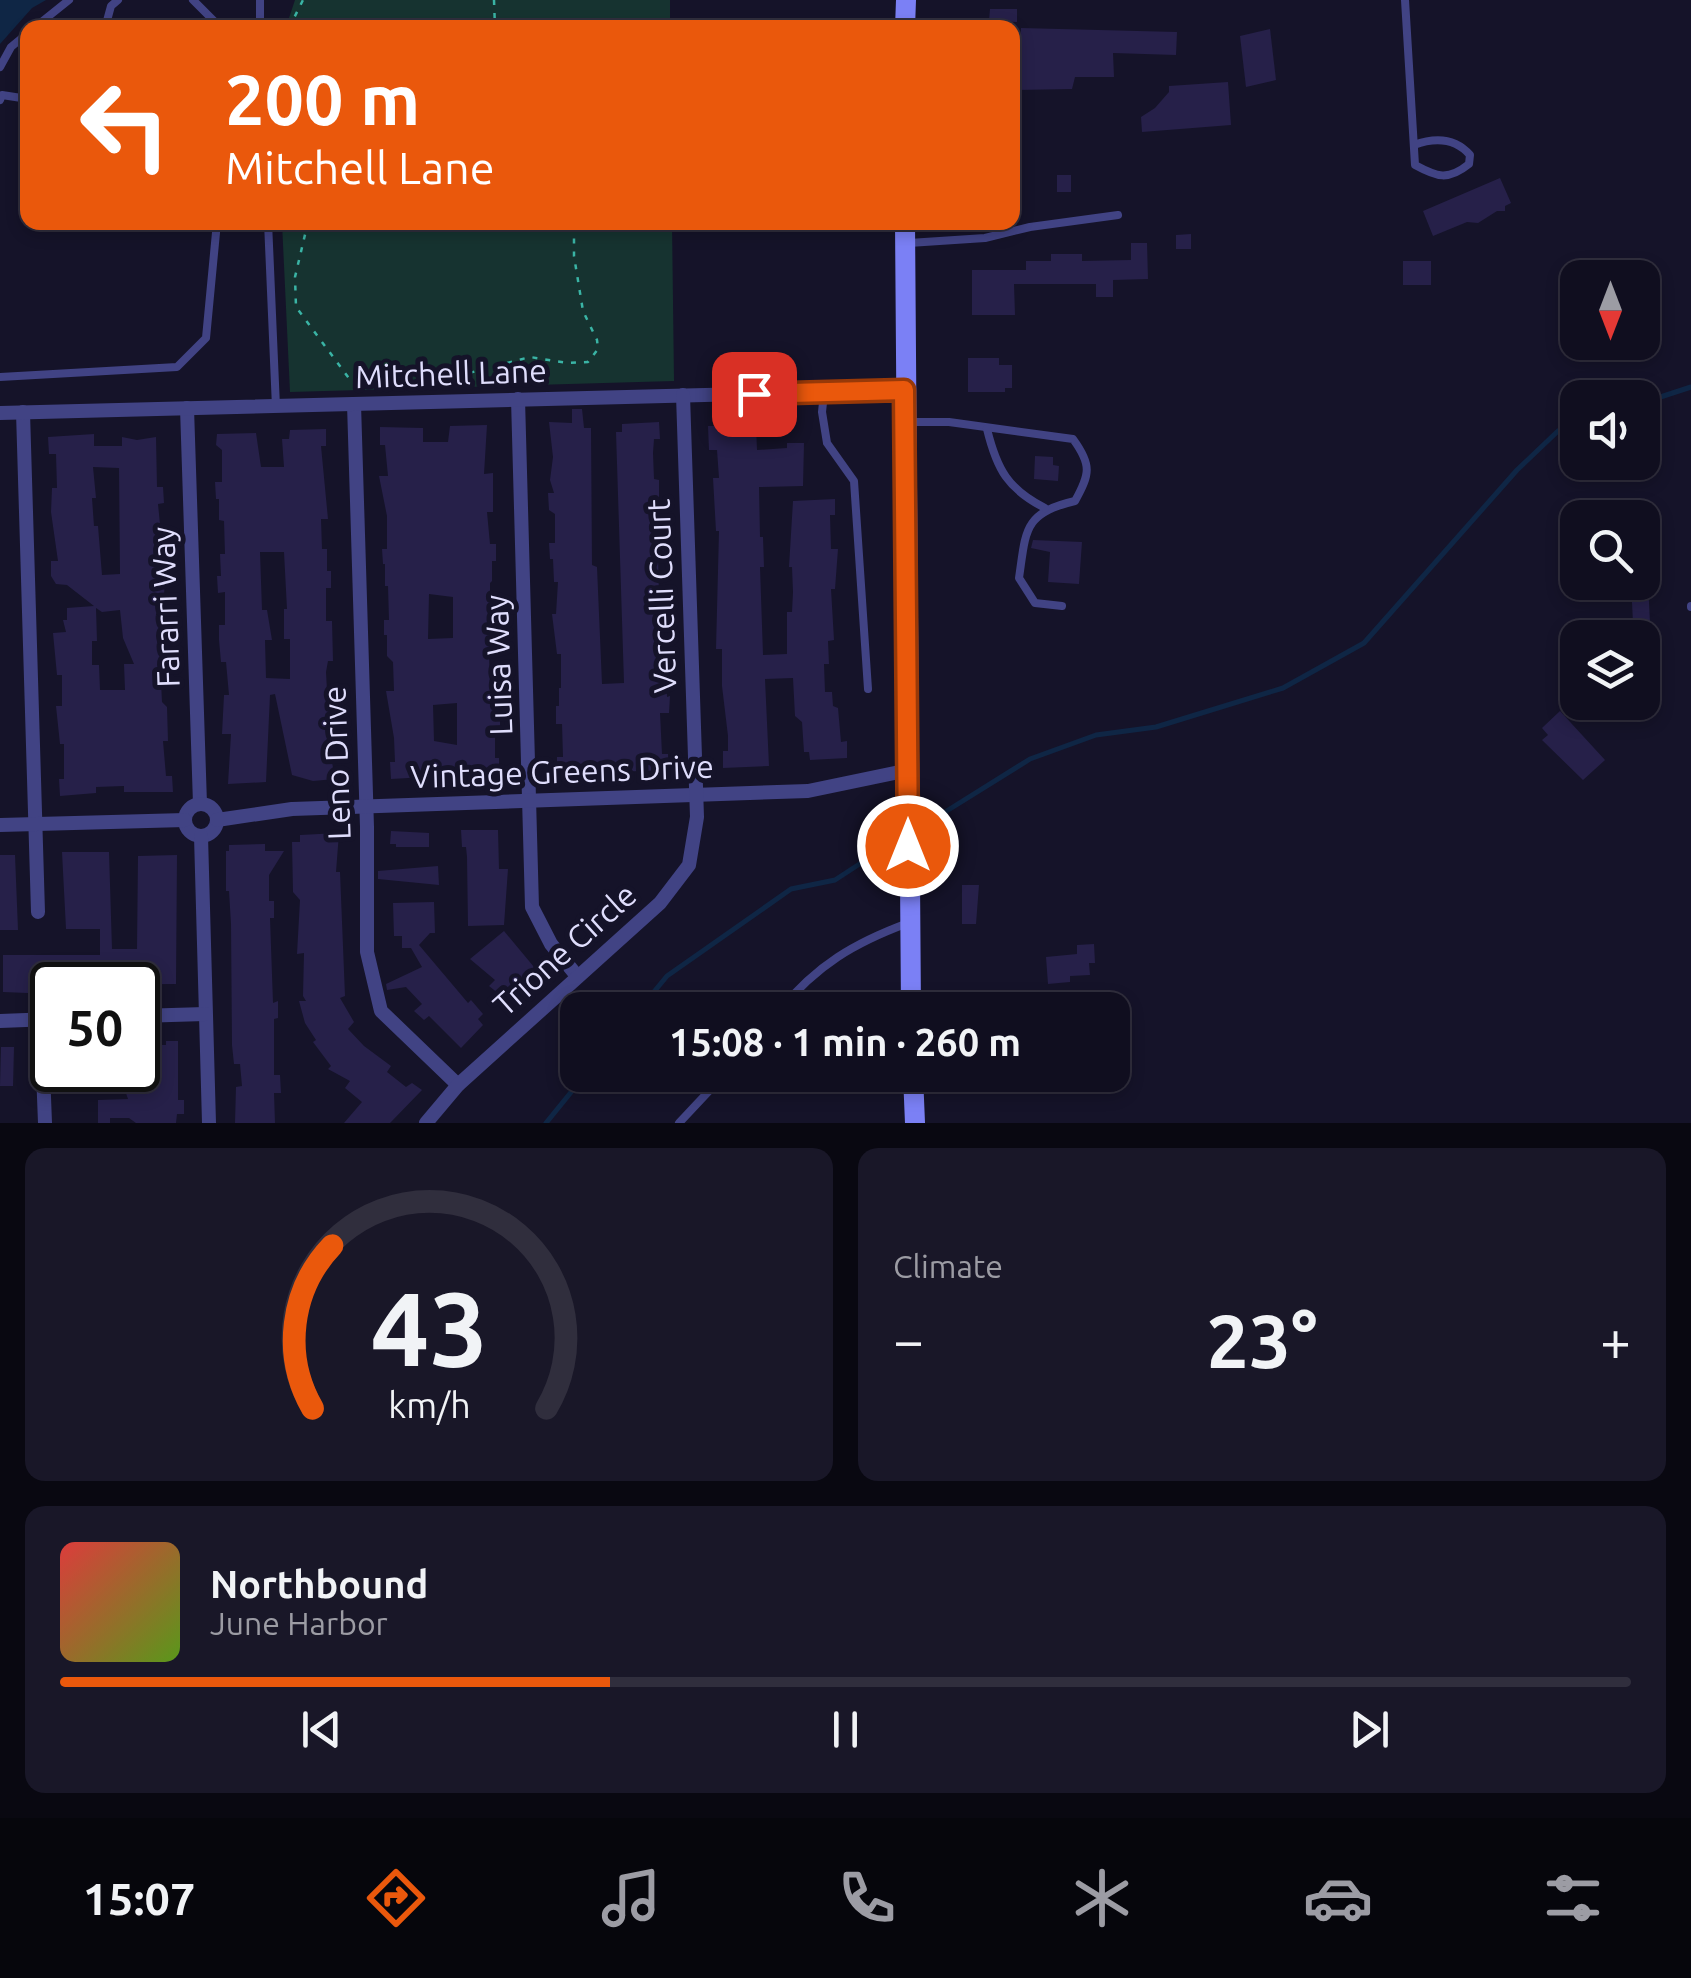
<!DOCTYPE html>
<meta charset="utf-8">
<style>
body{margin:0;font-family:Ubuntu,sans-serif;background:#191728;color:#f1f3f6;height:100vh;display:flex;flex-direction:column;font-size:38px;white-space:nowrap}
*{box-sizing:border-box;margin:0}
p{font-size:32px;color:#9c9ca4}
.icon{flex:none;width:55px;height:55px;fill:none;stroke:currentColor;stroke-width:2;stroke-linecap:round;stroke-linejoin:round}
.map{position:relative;height:1123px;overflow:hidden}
.details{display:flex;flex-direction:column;gap:25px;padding:25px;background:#090811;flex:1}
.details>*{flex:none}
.top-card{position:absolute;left:20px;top:20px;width:1000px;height:210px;border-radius:20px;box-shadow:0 5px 15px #0003,0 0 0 2px #302e3d;background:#ea580c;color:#fff;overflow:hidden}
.needle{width:65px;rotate:180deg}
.tools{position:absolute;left:1560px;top:260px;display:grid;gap:20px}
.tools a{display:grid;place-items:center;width:100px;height:100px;border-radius:20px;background:#100e1f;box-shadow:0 5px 15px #0003,0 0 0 2px #302e3d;font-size:50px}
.speed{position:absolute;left:30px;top:962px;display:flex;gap:20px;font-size:50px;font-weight:700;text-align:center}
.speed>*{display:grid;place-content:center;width:130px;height:130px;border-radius:50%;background:#100e1f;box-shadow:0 5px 15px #0003,0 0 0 2px #302e3d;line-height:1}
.speed .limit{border:5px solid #111;border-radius:15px;background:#fff;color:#111}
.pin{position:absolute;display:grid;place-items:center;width:85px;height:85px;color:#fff;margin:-42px;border-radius:20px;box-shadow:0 5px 15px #0006}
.me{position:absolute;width:110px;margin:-55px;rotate:0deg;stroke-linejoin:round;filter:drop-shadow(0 0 8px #0008)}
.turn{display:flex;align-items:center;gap:35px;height:210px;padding:0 40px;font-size:45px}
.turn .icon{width:130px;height:130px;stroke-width:2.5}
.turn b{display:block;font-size:70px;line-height:85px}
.big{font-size:75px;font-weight:600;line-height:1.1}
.details .card{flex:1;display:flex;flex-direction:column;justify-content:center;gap:15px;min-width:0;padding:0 35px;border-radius:20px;background:#191728}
.details .dial{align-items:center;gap:0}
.dial svg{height:260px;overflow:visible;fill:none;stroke:#302e3d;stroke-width:7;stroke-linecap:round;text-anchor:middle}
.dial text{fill:#f1f3f6;stroke:none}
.song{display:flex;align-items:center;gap:30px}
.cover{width:120px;height:120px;border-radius:15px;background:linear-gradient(135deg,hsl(0 70% 55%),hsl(90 70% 35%))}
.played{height:10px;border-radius:5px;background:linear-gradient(90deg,#ea580c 35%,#302e3d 35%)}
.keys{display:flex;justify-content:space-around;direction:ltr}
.heat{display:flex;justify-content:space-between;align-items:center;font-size:55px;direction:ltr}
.details .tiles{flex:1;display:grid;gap:25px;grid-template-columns:1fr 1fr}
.card:last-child{grid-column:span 2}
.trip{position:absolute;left:560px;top:992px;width:570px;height:100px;border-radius:20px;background:#100e1f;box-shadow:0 5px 15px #0003,0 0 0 2px #302e3d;font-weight:600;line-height:100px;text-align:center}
.dock{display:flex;height:160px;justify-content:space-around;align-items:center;background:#06060c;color:#9c9ca4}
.dock .icon{width:70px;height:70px}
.dock .current{color:#ea580c}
.dock b{font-size:45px;color:#f1f3f6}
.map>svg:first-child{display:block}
.green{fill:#163330}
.water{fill:#0f2645}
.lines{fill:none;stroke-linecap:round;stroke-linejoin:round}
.stream{stroke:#0f2645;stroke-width:5}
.building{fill:#262049;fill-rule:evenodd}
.path{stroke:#3ab4a5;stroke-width:2.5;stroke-dasharray:5 8;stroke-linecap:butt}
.service{stroke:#414384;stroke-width:8}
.minor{stroke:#414384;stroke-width:14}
.secondary{stroke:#7b80f5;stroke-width:20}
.route-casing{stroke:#983908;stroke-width:25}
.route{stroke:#ea580c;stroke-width:18}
.labels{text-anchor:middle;stroke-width:10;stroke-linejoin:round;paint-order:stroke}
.street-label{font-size:32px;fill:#dfddfc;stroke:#151329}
</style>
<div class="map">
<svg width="1691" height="1123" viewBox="0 0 1691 1123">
<rect width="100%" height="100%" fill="#151329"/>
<!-- green -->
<g class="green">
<path d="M295,0H670V27H286Z"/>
<path d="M282,223H672L674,381L290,392Z"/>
</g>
<!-- water -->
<path class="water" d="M0,0H46L32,8L0,44Z"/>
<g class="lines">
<!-- stream -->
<g class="stream">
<path d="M1642,403L1691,387"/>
<path d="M945,812L1030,759L1096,735L1156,727L1283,688L1364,643L1517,470L1558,431L1578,425"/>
<path d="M639,1010L667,976L791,889L835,880L884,848"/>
<path d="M546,1123L585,1075"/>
</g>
</g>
<!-- building -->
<g class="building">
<path d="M990,9H1017V22L989,21Z"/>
<path d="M1021,28L1177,32L1176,55L1113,53L1114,77H1075L1072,89L1012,90V63H1020Z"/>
<path d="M1270,29L1276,80L1246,87L1240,36Z"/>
<path d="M1228,82L1231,125L1142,132L1141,117L1155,108L1169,92V86Z"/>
<rect x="1057" y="175" width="14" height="17"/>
<path d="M1500,178L1511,203L1505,206V211H1497L1478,223L1467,222L1433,236L1423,211Z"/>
<path d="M1191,234V249H1176V235Z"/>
<path d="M1131,243H1147L1148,279L1113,280V297H1096V284H1014L1015,315H972V270H1026V261H1051V254H1082V261L1131,260Z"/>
<rect x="1403" y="261" width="28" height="24"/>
<path d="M968,358H999V365H1012V388H1005V392H968Z"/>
<path d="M572,409H582L584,428H591L592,565L597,567L602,684L624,683L616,432H622V424L659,422L660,439H654L653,453L654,479L659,480V519H662L664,540V556H658L659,597H665V613H663V636H659L658,662H662V676H666L667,697L670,696L669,713H660L662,754H668V770L557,774V757H563L562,724H556V706H559V688H561V654H557L552,614H556L558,582H554L553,559H550L549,543H555V514L549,510L548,493H554L550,480L553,457L549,422L572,423Z"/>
<path d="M487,425L484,474L493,473V512H487L490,544H496V561H492V581L490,583V616H497L498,637V653H489L490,688H497L496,710H500V726H495V758H499V775L478,777L463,775L464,769H434L426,770V777L391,779L390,762H395L394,738L386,691H394L393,662L387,656V635H384V620H389L388,586H385V564H383L382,549H387V516L379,476H388L385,445H380V427L423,428V442H448L450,426ZM429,594L453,597V638L428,639ZM457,703V745L434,741L433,705Z"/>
<path d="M708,426H756L757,450L787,448V443H804L803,486L759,487L760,537H763L764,567H760L763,655L787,654V612H792L793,592L792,567H789L793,501L835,499V515H830L831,549H838L835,589H831L834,640L828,641L829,664H824L825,692H832L833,706L838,708L841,742L847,741V758L810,760L809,752H804L802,722L795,716L793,678L765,679L769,766L723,768V751H728V736L722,686V649H716L719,531H716L713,478H719L717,450H709Z"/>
<path d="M326,429V446H321L328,519H321L322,549H327V571H331V588H326V621H332L333,661H328L326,672L327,691H331L332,717V731H328V762H332L335,779L313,781L292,775L275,694L270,695L266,782L228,784L231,734H222L224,695H229L226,662H221L219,640V625H225V592L218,593L217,576H221L220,554H225L224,521L219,520V499H216L215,482H222V450L216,445L217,434L256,433L261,467H284L282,439H289L290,430ZM260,552H284L287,609H284V639H290V679L266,678L265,640H272L267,610H262Z"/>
<path d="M94,434V446H122V437L137,440L156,437L157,487H163L164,503L158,504L160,524H155L156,559H164L165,575L164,597L158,598L160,632H163L169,668H164V682H161L162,702L167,707L168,741H163L166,776H172L173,792H124V786L96,787V793L60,796L59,779H64V744H60L56,706H62V675H57L53,633L66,632L63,620H67V608L94,606L67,585L56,584L51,576V561H58L51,512L52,488H57L56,454H49L48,437ZM93,467L119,468L120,574L102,575L98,526H94L92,498H96ZM96,608L102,612L120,610L123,638L134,664H124L125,690H100L99,665H92V641H97Z"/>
<path d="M1035,456L1053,457V465L1059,466L1058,481L1034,479Z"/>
<path d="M1033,540L1082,542L1079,584L1048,582L1050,552L1031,548Z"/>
<path d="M1631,582H1648L1650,623H1633Z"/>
<path d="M1560,711L1605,760L1583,780L1542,740L1548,735L1542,728Z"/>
<path d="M461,830H498L499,869H508L504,925L468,926L467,857L466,847H462Z"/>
<path d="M391,831L429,833V847H396V844H390Z"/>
<path d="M339,833L336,872H340L345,996L340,998L354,1022L348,1029L364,1046L391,1066L387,1072L406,1087L412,1083L422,1090L390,1123H344L362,1102L345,1088L350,1081L328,1069L331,1066L313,1042L316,1040L305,1023L299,1001H306L303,996L304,953L297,954L300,900L293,892L292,842H300V835Z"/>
<path d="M265,844V851H284L269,875V901H274V918H270L273,1003L278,1001V1018L274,1019V1075H280L281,1093H274L275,1123H235L236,1087L242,1086L240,1064H234L232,1045L231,924L229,891H226V851H229V845Z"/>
<path d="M62,852H109L112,949H137L138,856L177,855L176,984L52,985V994L3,992V955H100V929H66Z"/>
<path d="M0,855H15L18,930H0Z"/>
<path d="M438,866L439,885L378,879V871Z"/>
<path d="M962,885H979L976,924H962Z"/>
<path d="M434,902L435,933H430L419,945L468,1003L471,1000L483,1014L478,1019L483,1025L461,1048L429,1016L424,1020L414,1011L422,1004L406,987L387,990L386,984L422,967L411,948H402V936H394L393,903Z"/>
<path d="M504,931L539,973L508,1001L489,986L495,980L470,959Z"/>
<path d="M1094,944L1095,963H1089L1090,975L1070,976V982L1048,984L1046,957L1077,954V945Z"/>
<path d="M166,1041H178V1100H184V1114H177L176,1123H136L129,1118H110V1123H98V1100L128,1099L118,1070H138V1045H166Z"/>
<path d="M1,1047H14L13,1086H0Z"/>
<path d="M69,1070H90L91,1083L72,1086Z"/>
</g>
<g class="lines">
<!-- path -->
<g class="path">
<path d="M494,0L495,28"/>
<path d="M289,28L303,0"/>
<path d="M308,222L295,277L296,307L351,381L375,385L427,384L530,357L568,363L588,362L598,349L597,340L583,311L574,256V222"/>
</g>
<!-- service -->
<g class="service">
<path d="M193,0L221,28"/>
<path d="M1405,0L1415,165C1437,177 1448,181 1469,164L1470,155C1455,138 1436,137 1414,145"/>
<path d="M34,28L69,0"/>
<path d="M105,28L111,6L118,0"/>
<path d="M260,28V0"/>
<path d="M0,67L11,47L28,33"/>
<path d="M0,100L2,95L28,99"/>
<path d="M268,222L276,407"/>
<path d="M909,243L985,238L1030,227L1118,215"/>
<path d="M0,377L177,367L206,338L217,222"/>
<path d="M824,393L822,412L827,443L854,481L868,689"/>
<path d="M909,422H949L1073,439C1092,465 1090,474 1075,501C1023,513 1026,531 1019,578L1035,603L1062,606"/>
<path d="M987,429C997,470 1008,489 1045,508"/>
<path d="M1691,606V607"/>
<path d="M780,1010C817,965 854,943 908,923"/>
<path d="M679,1123L724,1075"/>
</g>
<!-- minor -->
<g class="minor">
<path d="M518,399L532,907L551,944L577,976"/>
<path d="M354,404L367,827V952L381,1011L458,1085"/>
<path d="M187,408L200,804"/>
<path d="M23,412L38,912"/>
<path d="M0,413L905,390"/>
<circle cx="201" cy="820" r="16"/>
<path d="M217,820L292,809L808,791L909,770"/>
<path d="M0,825L185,820"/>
<path d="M201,836L209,1123"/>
<path d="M138,1016L205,1014"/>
<path d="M41,1019L45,1123"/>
<path d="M0,1021L52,1019"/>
<path d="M426,1123L458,1085L660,903L689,865L697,817L683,395"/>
</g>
<!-- secondary -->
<g class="secondary">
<path d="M905,28L906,0"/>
<path d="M905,222L911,1010"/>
<path d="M913,1075L915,1123"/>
</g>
</g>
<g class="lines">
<!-- route casing -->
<g class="route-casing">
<path id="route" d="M754,394L904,390L908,846"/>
</g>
<!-- route -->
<use href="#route" class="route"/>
</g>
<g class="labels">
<!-- street labels -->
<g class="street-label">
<text transform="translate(451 374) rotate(-2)" y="11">Mitchell Lane</text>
<text transform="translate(662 596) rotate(-92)" y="11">Vercelli Court</text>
<text transform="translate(166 607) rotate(-92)" y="11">Fararri Way</text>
<text transform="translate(499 665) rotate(-92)" y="11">Luisa Way</text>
<text transform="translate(337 763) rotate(-92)" y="11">Leno Drive</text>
<text transform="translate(562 772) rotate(-2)" y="11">Vintage Greens Drive</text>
<text transform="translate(565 950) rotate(-42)" y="11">Trione Circle</text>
</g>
</g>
</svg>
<div class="tools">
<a><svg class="needle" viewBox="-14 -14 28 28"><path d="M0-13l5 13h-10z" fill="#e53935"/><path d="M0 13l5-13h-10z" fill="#9c9ca4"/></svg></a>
<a><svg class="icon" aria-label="sound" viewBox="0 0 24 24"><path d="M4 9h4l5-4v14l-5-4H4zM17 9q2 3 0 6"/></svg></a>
<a><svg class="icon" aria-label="search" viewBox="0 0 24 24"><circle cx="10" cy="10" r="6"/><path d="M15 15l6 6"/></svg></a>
<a><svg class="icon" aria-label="layers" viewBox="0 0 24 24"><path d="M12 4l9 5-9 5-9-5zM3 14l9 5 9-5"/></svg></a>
</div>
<div class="speed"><div class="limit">50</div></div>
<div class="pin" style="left:754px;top:394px;background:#d93025"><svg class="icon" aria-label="arrive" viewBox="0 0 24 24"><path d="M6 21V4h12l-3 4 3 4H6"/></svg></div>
<svg class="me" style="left:908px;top:846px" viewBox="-20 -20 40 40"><circle r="17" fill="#ea580c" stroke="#fff" stroke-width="3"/><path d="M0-11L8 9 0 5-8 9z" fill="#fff"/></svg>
<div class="trip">15:08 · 1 min · 260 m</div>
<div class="top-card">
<div class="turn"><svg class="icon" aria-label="left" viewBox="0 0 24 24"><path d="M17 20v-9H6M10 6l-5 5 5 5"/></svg><div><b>200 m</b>Mitchell Lane</div></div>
</div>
</div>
<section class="details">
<div class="tiles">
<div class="card dial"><svg viewBox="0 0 100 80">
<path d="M14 69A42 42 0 1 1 86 69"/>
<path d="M14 69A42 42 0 0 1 20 19" stroke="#ea580c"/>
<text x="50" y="56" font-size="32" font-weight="700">43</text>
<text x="50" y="72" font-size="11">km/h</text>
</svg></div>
<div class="card"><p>Climate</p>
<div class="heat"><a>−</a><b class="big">23°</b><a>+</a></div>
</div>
<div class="card">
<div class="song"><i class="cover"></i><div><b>Northbound</b><p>June Harbor</p></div></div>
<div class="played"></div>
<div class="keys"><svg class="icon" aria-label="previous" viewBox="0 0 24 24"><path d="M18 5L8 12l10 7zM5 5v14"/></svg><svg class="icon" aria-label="pause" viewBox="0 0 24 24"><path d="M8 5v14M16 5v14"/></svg><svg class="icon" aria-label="next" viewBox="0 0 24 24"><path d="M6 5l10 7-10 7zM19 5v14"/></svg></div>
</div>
</div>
</section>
<nav class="dock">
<b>15:07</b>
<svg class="icon current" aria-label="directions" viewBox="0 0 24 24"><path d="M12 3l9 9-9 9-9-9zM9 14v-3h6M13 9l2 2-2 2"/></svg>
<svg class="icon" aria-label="music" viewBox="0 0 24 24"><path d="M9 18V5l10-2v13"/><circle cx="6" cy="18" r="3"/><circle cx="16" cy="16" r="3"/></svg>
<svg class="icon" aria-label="phone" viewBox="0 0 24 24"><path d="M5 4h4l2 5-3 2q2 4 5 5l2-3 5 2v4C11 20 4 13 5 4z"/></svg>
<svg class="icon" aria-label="climate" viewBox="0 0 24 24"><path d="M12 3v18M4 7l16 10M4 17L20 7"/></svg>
<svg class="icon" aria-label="car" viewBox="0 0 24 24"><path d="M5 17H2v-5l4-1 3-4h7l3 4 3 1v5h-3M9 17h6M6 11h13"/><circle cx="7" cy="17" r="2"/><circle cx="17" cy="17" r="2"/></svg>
<svg class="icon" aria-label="filters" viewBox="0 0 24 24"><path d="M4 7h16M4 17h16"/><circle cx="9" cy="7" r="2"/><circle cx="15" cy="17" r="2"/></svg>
</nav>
